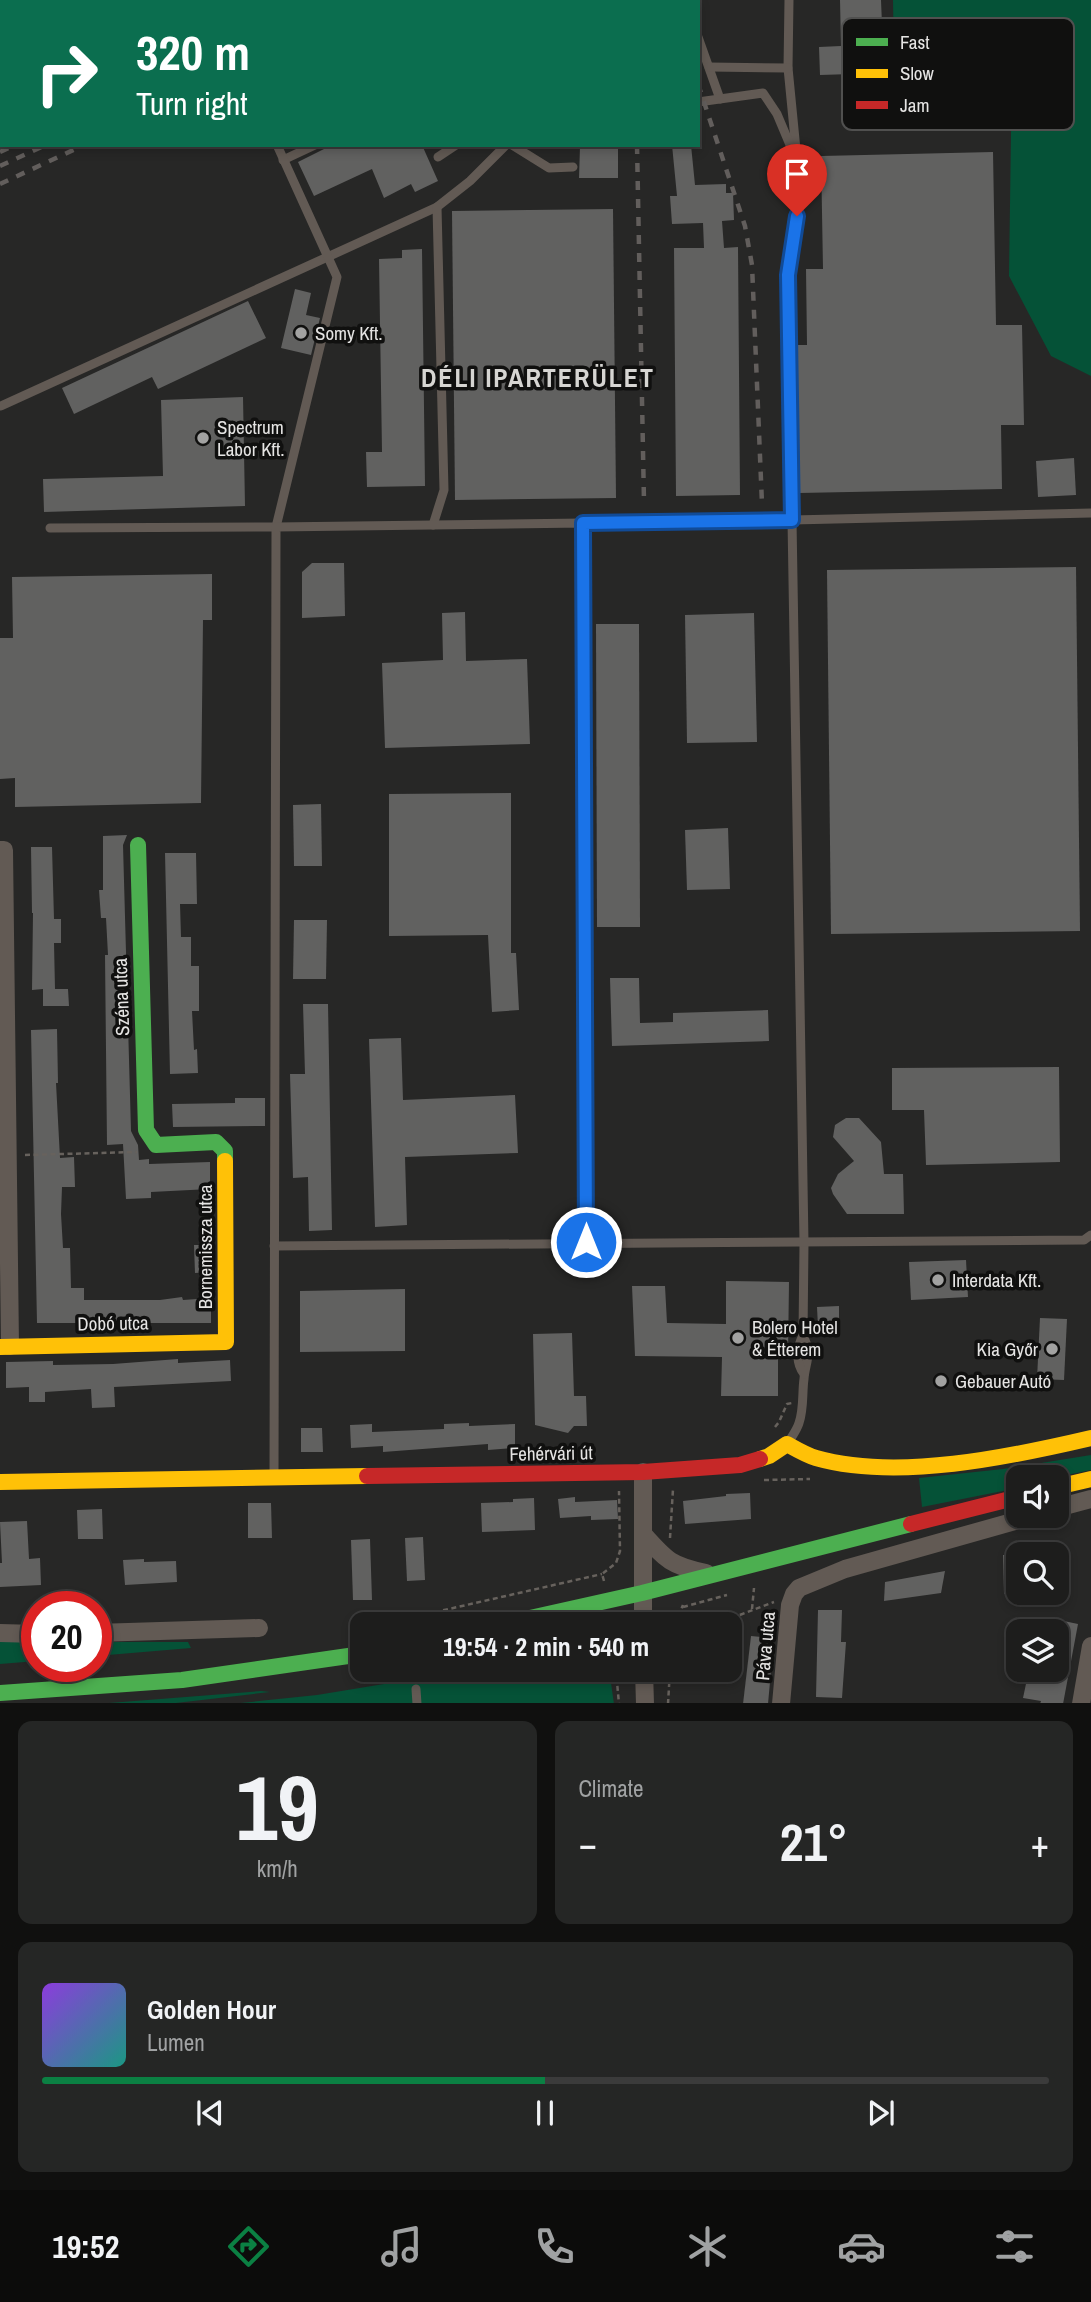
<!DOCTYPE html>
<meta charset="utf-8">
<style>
body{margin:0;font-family:"Archivo Narrow",sans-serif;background:#252625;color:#f1f3f6;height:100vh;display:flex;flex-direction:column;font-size:26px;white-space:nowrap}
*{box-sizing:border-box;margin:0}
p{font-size:23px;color:#a0a2a3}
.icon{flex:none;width:38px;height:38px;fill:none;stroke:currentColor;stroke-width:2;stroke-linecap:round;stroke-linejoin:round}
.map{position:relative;height:1703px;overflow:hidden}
.side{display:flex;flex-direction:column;gap:18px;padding:18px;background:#10100f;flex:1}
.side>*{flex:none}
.banner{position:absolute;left:0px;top:0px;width:700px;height:147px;box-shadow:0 4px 10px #0003,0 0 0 2px #3b3b3b;background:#0b6e4f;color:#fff;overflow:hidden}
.buttons{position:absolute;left:1006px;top:1465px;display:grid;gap:14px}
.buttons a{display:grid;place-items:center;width:63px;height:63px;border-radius:14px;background:#1d1d1c;box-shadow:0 4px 10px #0003,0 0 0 2px #3b3b3b;font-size:35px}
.speed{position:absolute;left:21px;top:1591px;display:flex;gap:14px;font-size:35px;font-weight:700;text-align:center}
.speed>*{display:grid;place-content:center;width:91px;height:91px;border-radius:50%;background:#1d1d1c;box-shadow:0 4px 10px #0003,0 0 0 2px #3b3b3b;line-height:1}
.speed .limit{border:10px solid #d22;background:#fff;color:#111}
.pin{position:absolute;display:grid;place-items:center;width:60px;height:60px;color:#fff;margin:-72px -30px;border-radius:50% 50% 50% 0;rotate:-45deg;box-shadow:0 0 7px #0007}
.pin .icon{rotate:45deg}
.me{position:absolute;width:77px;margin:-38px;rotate:0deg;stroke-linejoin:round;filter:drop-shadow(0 0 5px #0008)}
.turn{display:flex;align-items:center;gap:24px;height:147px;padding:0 21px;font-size:32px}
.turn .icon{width:91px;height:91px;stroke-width:2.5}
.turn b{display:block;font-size:49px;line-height:60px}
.big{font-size:52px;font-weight:800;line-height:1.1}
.side .widget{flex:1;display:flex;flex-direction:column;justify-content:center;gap:10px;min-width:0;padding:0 24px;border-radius:14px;background:#252625}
.side .dial{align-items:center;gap:0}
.dial b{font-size:91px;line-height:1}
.song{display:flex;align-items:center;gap:21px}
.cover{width:84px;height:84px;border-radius:10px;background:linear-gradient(135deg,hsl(270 70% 55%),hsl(170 70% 35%))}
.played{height:7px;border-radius:4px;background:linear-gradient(90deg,#0b8043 50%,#3b3b3b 50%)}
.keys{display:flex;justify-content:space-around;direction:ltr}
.heat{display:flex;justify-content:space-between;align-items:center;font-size:38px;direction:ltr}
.side .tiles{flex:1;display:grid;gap:18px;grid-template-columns:1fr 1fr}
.widget:last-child{grid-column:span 2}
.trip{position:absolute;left:350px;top:1612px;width:392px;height:70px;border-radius:14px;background:#1d1d1c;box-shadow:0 4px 10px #0003,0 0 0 2px #3b3b3b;font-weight:800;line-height:70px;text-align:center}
.menu{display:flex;height:112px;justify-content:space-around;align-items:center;background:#0c0c0b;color:#a0a2a3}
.menu .icon{width:49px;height:49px}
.menu .active{color:#0b8043}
.menu b{font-size:32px;color:#f1f3f6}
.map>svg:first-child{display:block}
.green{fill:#055237}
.building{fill:#616160}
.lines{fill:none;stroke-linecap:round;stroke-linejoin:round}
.path{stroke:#67625d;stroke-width:2.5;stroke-dasharray:5 3.5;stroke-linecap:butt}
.lane{stroke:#625a54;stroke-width:9}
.street{stroke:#625a54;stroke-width:18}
.fast{stroke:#4caf50;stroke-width:16}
.slow{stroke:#ffc107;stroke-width:16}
.jam{stroke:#c62828;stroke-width:16}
.rail{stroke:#625e5c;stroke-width:4.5;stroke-dasharray:9 9;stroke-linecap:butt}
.route-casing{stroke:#114b97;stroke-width:18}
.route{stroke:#1a73e8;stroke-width:12}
.poi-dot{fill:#a2a2a1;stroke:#10100f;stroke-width:2.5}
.labels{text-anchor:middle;stroke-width:7;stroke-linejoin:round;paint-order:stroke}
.poi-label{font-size:19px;fill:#e5e4e3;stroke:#10100f;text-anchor:start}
.street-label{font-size:19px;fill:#e5e4e3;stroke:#10100f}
.district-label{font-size:26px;font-weight:bold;letter-spacing:2px;fill:#d6d5d2;stroke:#10100f}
.key{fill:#10100f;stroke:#50504f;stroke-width:2}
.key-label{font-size:19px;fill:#e5e4e3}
</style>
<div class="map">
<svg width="1091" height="1704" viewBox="0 0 1091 1704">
<rect width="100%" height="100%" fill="#272726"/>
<!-- green -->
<g class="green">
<path d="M893,0H1091V376L1051,356L1009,276L1012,62L894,61Z"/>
<path d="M1091,1455V1470L1057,1477H1018V1488L922,1507L919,1478L1003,1469Z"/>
<path d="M0,1640L37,1641V1661L0,1664Z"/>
<path d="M96,1642H188L191,1648L96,1656Z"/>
<path d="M469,1670H606L611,1683L614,1704H231L317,1695Z"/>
<path d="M261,1691L270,1692L176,1703H109Z"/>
</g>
<!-- building -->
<g class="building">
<path d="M840,0H881L884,73L820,75L819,47L841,46Z"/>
<path d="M332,145H422L438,181L415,192L411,184L384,198L372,169L314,196L298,162Z"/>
<path d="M672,145H691L695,185L726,184V193H733L734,220L722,221L724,248L738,247L740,495L676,496L674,248H704L703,223L672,224L670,196H677Z"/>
<path d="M580,147L618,148V178H579Z"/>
<path d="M993,152L996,325H1022L1024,425H1001L1002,489L799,493L796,345H807L806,269H823L821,156Z"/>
<path d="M613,209L616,498L455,500L452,211Z"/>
<path d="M422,249L425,486L367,487L366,452H382L379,259L402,258V250Z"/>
<path d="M295,289L311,293L306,315L320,318L311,355L281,348Z"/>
<path d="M248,301L266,338L158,389L152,377L74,414L62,388Z"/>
<path d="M243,397L245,506L44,512L43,479L163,476L161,400Z"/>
<path d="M1074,458L1076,495L1038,497L1036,461Z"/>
<path d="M312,563H344L345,616L302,618V572Z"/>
<path d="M1076,567L1080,931L831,934L827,570Z"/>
<path d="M212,574V620H203L201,803L15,807V778L0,779V638H13L12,577Z"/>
<path d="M465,612L466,661L527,659L530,744L385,748L382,663L443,660L442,613Z"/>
<path d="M754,613L757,742L687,743L685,615Z"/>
<path d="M596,624H639L640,927H597Z"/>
<path d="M511,793V953H516L519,1010L492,1012L488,935L389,936V794Z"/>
<path d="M321,804L322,866H294L293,805Z"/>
<path d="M728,828L730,889L687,890L685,830Z"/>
<path d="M127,835L123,845L131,1131L138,1145L139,1160L149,1159V1164L210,1162V1189L151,1192V1198L126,1199L123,1144L107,1145L105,955H108L106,918H101L99,890H103V836Z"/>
<path d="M31,847H52L54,919H61V943H54L55,989H68L69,1006H43V989L32,990L33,913H32Z"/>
<path d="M165,853H196L197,904H180L181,937H191V966H199V1011H192L194,1050L197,1049L198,1073L170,1074Z"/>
<path d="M294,920H327L326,979H293Z"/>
<path d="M610,978H639L640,1023L673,1022V1013L768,1010L769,1041L612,1046Z"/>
<path d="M303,1004H328L332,1230L309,1231L308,1177L293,1178L290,1074H305Z"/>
<path d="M57,1029L58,1083H56L60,1158L74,1157L75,1187H62L61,1214L63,1248H70L71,1288H84V1300H160L182,1297L183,1300L211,1298V1323H37L31,1030Z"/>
<path d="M401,1038L403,1100L515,1095L518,1153L405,1157L407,1225L375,1227L369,1039Z"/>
<path d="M1059,1067L1060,1162L926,1165L924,1110H892V1068Z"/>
<path d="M235,1098H265V1126L173,1127L172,1104L235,1103Z"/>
<path d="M846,1118H859L881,1142L884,1174H903L904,1214H847L833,1194L831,1188L838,1174L854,1161L833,1137L835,1125Z"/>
<path d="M194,1245H211V1272L195,1273Z"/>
<path d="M966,1260L968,1297L911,1300L909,1262Z"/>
<path d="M726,1281L789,1282L788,1355L778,1356V1396H721L722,1357L635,1356L632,1286H665L667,1323L726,1324Z"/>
<path d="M405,1289V1351L300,1352V1291Z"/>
<path d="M839,1306V1326L818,1327L817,1307Z"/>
<path d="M1040,1318L1067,1319L1064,1380L1037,1379Z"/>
<path d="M572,1333L574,1396H586L587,1426H574L568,1433L535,1425L533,1334Z"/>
<path d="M178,1359V1363L230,1360L231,1381L114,1387L115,1407L92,1408L91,1389L45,1392V1402H29V1387L6,1388V1362L53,1361V1365L113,1364Z"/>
<path d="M469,1423V1426L515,1424V1448L488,1450V1444L383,1452V1446L351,1448L350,1425L372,1424V1432L444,1429V1424Z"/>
<path d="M301,1428H322L323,1452H301Z"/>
<path d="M750,1493L751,1519L685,1524L683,1501L726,1496V1494Z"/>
<path d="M575,1497V1502L617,1500L618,1519L591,1520V1516L560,1518L558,1499Z"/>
<path d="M534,1498L535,1530L482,1532L481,1503L513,1502V1499Z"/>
<path d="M248,1503H271L272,1538H248Z"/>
<path d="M102,1509L103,1539H78L77,1510Z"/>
<path d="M27,1521L29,1559L40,1558L41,1585L0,1587V1563H2L0,1522Z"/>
<path d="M423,1537L425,1580L407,1581L405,1538Z"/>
<path d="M370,1539L372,1600H353L351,1540Z"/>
<path d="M1003,1555H1016L1018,1594H1004Z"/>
<path d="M144,1559V1562L176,1561L177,1582L125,1585L123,1560Z"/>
<path d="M945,1571L941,1593L884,1601L885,1582Z"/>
<path d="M818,1610H842L841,1642H846L842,1698L816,1697Z"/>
<path d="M1059,1620L1078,1624L1063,1704H1040L1041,1701L1023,1698L1027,1679L1048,1683L1051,1670H1057V1631Z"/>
<path d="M751,1636L774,1638L768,1704H743Z"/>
</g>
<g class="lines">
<!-- path -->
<g class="path">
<path d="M25,1155L137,1152"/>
<path d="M775,1427L779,1422L787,1404L792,1403"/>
<path d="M764,1480L810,1479"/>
<path d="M670,1538L673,1489"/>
<path d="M604,1581L602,1574L616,1563L620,1551L619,1491"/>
<path d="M683,1607L727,1595"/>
<path d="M752,1609L754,1588"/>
<path d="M403,1624L427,1614L602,1574"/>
<path d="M675,1624L683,1605"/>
<path d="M716,1624L774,1602"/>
<path d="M612,1670L617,1682L619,1704"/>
<path d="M423,1681L432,1670"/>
<path d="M668,1704L670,1670"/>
</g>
<!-- lane -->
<g class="lane">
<path d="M44,0V2"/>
<path d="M151,0V2"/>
<path d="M282,0V2"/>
<path d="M355,0L361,2"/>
<path d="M506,0V2"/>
<path d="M685,0L686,2"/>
<path d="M789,0L788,68L797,160V216L788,275L792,520L1091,513"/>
<path d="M369,2L375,0"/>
<path d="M0,30L2,33"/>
<path d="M698,37L720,99"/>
<path d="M0,57L2,52"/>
<path d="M709,67L788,68"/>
<path d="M0,74H2"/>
<path d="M698,102L763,93L777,114L793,152"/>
<path d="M512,145L549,168L573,167"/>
<path d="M438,157L456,145"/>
<path d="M283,160L315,145"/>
<path d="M1,406L437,207L470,181L506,145"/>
<path d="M583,523L792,520L804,1243L803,1336C813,1354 805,1363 804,1379C802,1393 804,1409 799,1423C797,1430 792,1436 788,1443"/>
<path d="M433,525L444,490L437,207"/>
<path d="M50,528L276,527L337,277L277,145"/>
<path d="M274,1246C544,1242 814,1243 1084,1240L1091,1235"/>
<path d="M803,1336C796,1347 796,1364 804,1374"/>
<path d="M274,1476L276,527L583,523L586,1242"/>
<path d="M416,1689L417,1704"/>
</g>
<!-- street -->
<g class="street">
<path d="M0,850H4L10,1346"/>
<path d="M1057,1508L1091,1499"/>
<path d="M643,1534C666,1560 671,1566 706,1573"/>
<path d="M643,1624V1472"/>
<path d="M0,1633L37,1634"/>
<path d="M96,1633L259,1628"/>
<path d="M644,1670L645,1704"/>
<path d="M781,1704L790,1605L794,1594L799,1588L845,1569L1033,1516"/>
<path d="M1081,1704L1091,1646"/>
</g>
<!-- fast -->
<g class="fast">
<path d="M138,845L146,1130L156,1145L216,1142L225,1151V1161"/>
<path d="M503,1624L642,1593L911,1524"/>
<path d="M0,1693L182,1680L362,1654"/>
</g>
<!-- slow -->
<g class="slow">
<path d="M0,1347L226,1342L225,1161"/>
<path d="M760,1459L769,1456L787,1444C796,1449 806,1455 816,1458C897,1481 1010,1457 1091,1438"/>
<path d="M0,1482L367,1476"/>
<path d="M1057,1487L1091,1479"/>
</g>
<!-- jam -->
<g class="jam">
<path d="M367,1476L643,1472L740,1465L760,1459"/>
<path d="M911,1524L1018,1497"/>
</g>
<!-- rail -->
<g class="rail">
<path d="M637,0V2"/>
<path d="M664,0L665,2"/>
<path d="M403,2L407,0"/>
<path d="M698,84L745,226L752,265L762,504"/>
<path d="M0,134L2,133"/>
<path d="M637,145L644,502"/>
<path d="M0,152L15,145"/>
<path d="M0,166L46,145"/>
<path d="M0,184L84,145"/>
</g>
</g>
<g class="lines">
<!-- route casing -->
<g class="route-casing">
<path id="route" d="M586,1242L583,523L792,520L788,275L797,216"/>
</g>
<!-- route -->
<use href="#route" class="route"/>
</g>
<!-- markers -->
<g class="poi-dot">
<circle cx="301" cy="333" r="7"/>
<circle cx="203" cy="438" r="7"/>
<circle cx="938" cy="1280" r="7"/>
<circle cx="738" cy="1338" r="7"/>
<circle cx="1052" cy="1349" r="7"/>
<circle cx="941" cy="1381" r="7"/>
</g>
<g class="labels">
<!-- poi labels -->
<g class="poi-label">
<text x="315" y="340">Somy Kft.</text>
<text x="217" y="434">Spectrum<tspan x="217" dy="22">Labor Kft.</tspan></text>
<text x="952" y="1287">Interdata Kft.</text>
<text x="752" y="1334">Bolero Hotel<tspan x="752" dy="22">&amp; Étterem</tspan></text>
<text x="1038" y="1356" text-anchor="end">Kia Győr</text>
<text x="955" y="1388">Gebauer Autó</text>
</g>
<!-- street labels -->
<g class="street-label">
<text transform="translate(121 997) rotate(-92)" y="7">Széna utca</text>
<text transform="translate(205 1247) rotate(-90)" y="7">Bornemissza utca</text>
<text transform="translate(113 1323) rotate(-1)" y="7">Dobó utca</text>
<text transform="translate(551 1453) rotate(-1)" y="7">Fehérvári út</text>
<text transform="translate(765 1646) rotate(-85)" y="7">Páva utca</text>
</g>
<!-- district labels -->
<g class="district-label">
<text x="538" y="387">DÉLI IPARTERÜLET</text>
</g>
</g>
<!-- legend -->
<rect x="842" y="18" width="232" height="112" rx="10" class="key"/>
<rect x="856" y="38" width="32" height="8" fill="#4caf50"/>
<rect x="856" y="69" width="32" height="9" fill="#ffc107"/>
<rect x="856" y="101" width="32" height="8" fill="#c62828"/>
<g class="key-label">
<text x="900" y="49">Fast</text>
<text x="900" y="80">Slow</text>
<text x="900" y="112">Jam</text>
</g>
</svg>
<div class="buttons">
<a><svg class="icon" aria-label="sound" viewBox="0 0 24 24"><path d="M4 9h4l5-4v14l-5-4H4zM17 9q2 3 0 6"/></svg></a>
<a><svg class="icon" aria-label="search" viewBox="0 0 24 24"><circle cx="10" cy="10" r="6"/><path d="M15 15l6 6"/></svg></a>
<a><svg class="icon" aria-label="layers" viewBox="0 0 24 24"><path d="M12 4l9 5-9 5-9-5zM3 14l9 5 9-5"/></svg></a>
</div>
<div class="speed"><div class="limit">20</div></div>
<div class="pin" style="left:797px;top:216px;background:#d93025"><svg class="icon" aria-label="arrive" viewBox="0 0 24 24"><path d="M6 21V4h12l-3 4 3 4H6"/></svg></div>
<svg class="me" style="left:586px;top:1242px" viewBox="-20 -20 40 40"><circle r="17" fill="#1a73e8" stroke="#fff" stroke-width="3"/><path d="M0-11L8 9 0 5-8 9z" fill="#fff"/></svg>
<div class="trip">19:54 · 2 min · 540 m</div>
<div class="banner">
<div class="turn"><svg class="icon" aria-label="right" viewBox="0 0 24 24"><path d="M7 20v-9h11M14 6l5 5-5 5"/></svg><div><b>320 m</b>Turn right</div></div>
</div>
</div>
<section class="side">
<div class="tiles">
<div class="widget dial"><b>19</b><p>km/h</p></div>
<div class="widget"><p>Climate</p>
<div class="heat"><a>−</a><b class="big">21°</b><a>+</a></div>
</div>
<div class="widget">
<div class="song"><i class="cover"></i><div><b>Golden Hour</b><p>Lumen</p></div></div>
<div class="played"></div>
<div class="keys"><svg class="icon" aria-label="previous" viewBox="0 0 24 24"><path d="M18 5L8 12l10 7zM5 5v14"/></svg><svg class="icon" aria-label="pause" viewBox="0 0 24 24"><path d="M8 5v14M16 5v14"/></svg><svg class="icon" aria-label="next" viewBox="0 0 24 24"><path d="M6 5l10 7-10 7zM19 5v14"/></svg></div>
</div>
</div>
</section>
<nav class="menu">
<b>19:52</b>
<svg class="icon active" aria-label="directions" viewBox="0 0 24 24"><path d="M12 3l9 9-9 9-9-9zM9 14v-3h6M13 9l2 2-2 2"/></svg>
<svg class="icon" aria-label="music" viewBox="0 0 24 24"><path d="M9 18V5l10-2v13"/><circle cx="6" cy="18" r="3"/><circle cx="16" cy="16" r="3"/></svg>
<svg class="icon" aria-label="phone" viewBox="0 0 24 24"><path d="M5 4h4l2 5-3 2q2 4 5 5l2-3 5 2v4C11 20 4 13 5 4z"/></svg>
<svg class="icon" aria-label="climate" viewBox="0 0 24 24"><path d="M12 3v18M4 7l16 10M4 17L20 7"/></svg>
<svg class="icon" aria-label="car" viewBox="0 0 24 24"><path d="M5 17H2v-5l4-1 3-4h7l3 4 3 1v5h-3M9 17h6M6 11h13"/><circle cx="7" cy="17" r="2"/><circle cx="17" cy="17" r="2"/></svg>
<svg class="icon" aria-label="filters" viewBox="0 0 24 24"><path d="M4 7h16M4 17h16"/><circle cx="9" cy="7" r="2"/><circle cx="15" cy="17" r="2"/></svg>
</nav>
